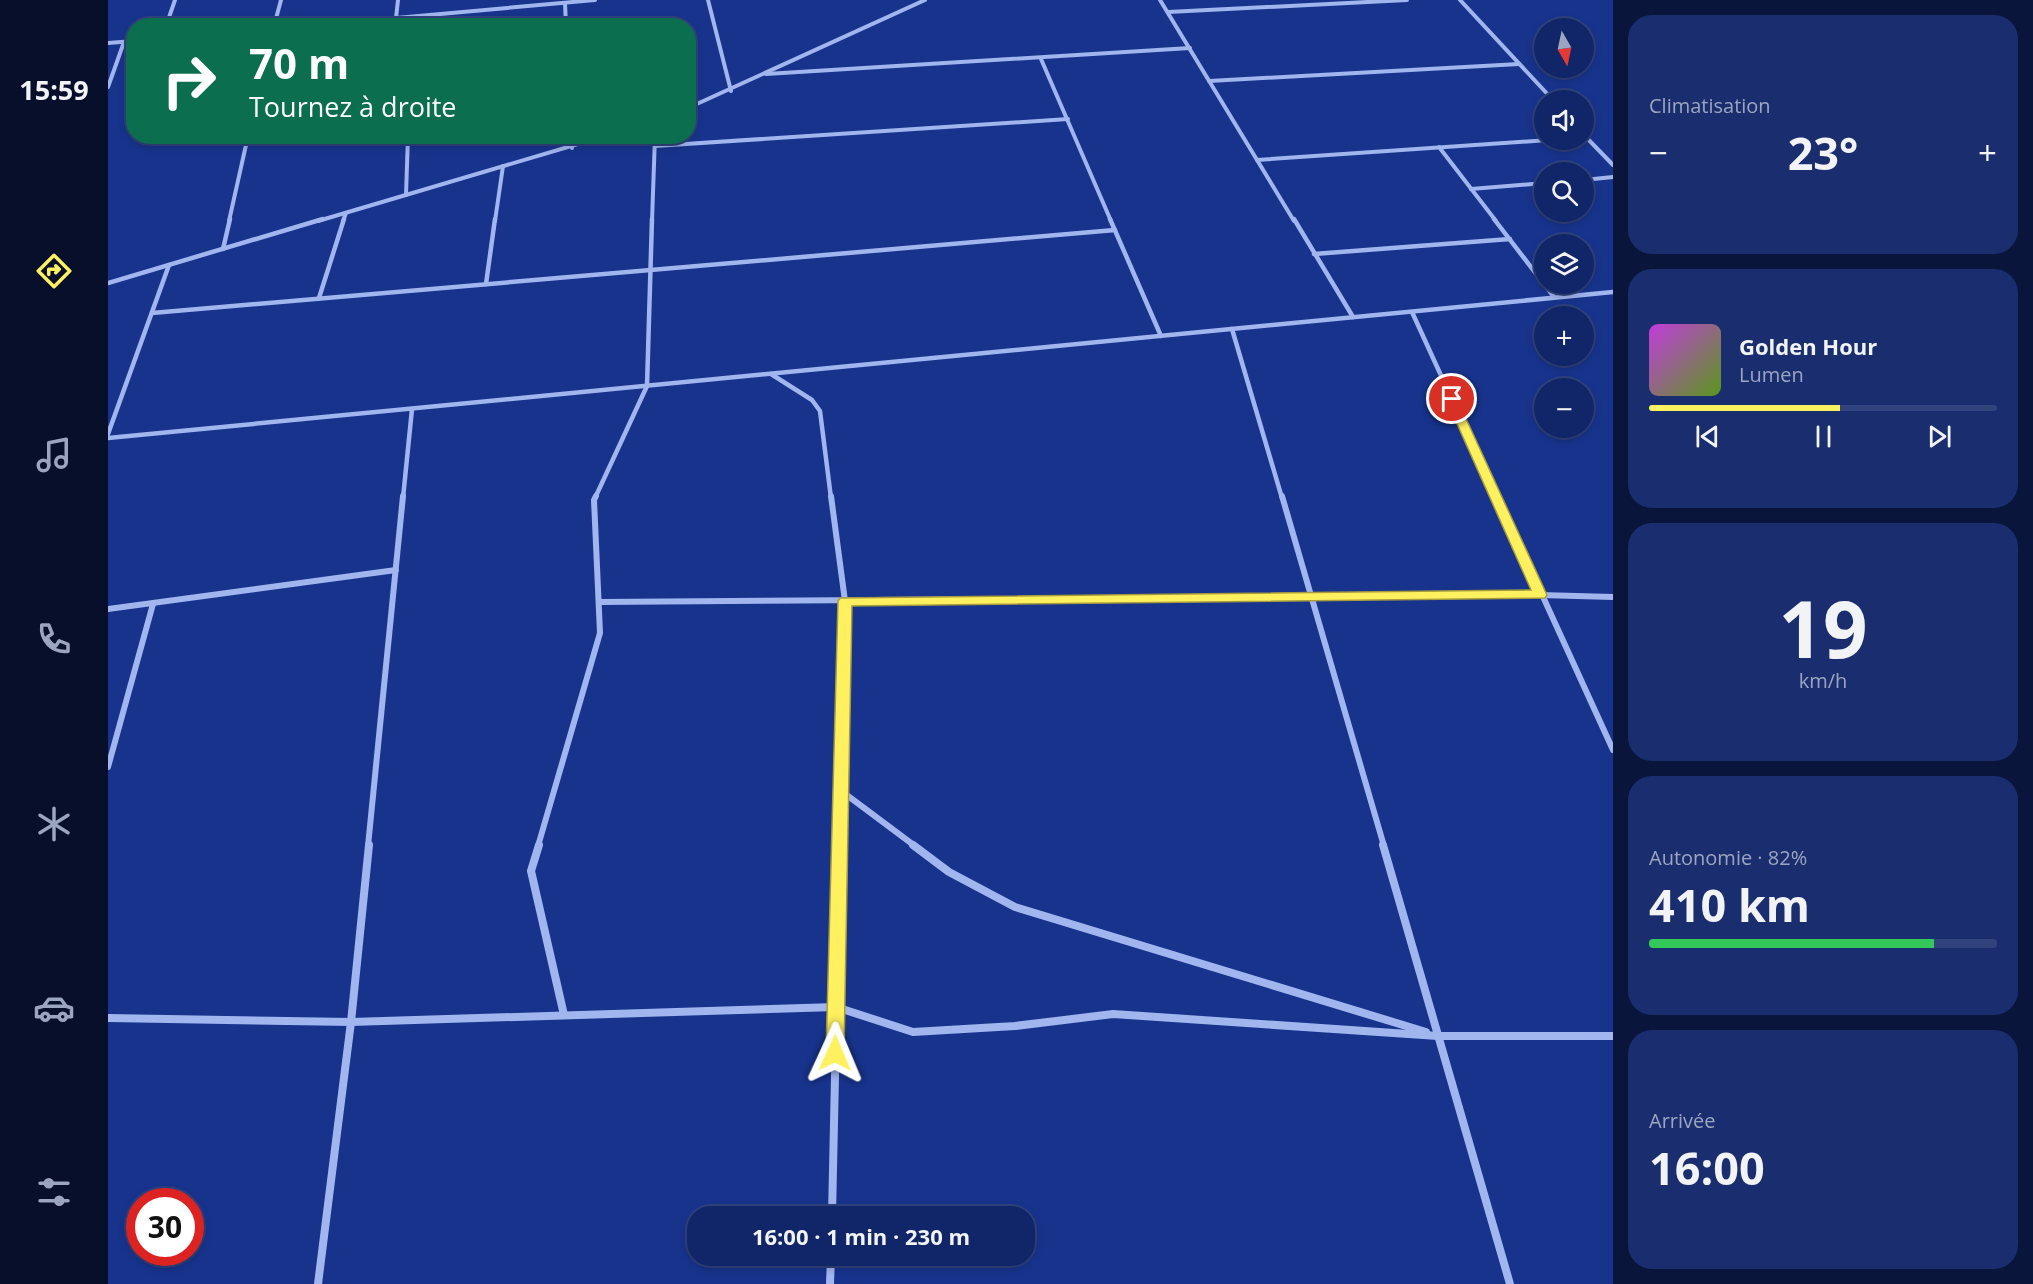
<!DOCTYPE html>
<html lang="fr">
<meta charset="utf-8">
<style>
body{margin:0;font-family:"Open Sans",sans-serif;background:#1a2e6f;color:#f1f3f6;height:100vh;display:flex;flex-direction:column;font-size:22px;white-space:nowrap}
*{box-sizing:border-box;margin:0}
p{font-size:20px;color:#9ca5c0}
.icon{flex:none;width:33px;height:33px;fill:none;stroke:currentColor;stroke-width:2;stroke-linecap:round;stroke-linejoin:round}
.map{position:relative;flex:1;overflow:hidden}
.drawer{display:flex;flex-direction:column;gap:15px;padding:15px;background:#09153a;width:420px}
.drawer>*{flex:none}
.guide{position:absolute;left:18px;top:18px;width:570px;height:126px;border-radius:24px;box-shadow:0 3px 9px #0003,0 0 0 2px #30437d;background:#0b6e4f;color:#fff;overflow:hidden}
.needle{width:39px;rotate:171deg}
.buttons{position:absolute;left:1426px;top:18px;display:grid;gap:12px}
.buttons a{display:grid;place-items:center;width:60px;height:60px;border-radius:50%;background:#112669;box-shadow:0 3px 9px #0003,0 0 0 2px #30437d;font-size:30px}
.speed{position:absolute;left:18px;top:1188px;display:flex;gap:12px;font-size:30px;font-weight:700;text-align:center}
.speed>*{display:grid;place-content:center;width:78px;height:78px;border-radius:50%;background:#112669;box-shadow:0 3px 9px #0003,0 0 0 2px #30437d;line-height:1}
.speed .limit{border:9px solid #d22;background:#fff;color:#111}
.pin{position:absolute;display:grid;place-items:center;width:51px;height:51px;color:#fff;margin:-26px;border:3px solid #fff;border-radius:50%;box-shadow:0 2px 6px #0007}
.me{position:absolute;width:66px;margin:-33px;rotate:1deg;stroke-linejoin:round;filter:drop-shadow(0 0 4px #0008)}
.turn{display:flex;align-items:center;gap:21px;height:126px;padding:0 24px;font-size:27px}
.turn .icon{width:78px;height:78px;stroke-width:2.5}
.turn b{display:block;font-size:42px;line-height:51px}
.big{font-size:45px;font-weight:700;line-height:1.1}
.drawer .widget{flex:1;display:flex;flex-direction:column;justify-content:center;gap:9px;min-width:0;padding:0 21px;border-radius:24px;background:#1a2e6f}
.drawer .dial{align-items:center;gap:0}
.dial b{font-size:78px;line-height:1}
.song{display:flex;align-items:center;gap:18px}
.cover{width:72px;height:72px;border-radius:9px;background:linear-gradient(135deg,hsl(290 70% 55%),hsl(90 70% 35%))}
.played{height:6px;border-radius:3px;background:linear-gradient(90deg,#fff05f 55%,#30437d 55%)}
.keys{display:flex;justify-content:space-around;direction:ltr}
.heat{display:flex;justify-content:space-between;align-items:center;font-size:33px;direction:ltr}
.charge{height:9px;border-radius:4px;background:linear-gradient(90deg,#34c759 82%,#30437d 0)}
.trip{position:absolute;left:579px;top:1206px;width:348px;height:60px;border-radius:24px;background:#112669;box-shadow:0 3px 9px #0003,0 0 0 2px #30437d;font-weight:700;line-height:60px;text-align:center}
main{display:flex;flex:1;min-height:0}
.tabs{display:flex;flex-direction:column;width:108px;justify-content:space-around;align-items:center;background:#070f2a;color:#9ca5c0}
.tabs .icon{width:42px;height:42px}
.tabs .active{color:#fff05f}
.tabs b{font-size:27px;color:#f1f3f6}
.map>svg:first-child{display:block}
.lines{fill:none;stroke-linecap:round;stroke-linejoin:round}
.minor-far3{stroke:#a1b5ef;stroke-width:4}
.minor-far2{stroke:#a1b5ef;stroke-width:4.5}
.minor-far1{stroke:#a1b5ef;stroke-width:6}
.minor{stroke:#a1b5ef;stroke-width:8}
.route{fill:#fff05f;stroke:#a69c3e;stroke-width:1.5}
</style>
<main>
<nav class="tabs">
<b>15:59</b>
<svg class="icon active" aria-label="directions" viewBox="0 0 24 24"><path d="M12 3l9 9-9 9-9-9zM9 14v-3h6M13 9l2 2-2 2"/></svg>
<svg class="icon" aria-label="music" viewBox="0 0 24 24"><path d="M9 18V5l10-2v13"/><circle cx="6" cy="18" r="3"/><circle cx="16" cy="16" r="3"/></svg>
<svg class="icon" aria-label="phone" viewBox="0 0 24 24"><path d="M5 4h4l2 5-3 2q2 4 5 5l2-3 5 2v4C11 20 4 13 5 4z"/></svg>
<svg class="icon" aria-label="climate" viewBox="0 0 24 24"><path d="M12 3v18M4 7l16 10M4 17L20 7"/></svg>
<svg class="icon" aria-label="car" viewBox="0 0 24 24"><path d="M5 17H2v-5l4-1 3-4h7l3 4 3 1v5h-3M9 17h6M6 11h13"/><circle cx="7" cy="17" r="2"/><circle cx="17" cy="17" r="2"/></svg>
<svg class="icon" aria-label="filters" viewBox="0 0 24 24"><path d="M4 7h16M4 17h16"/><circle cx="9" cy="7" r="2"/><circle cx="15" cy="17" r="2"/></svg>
</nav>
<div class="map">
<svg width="1505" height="1284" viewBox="0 0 1505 1284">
<rect width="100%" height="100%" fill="#17338c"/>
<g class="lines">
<!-- minor-far3 -->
<g class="minor-far3">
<path d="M600,0L623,91"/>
<path d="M1052,0L1186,221"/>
<path d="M1352,0L1445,100"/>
<path d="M457,3L458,26"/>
<path d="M1060,12L1299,0"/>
<path d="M288,18L290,0"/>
<path d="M58,26L67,0"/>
<path d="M166,26L173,0"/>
<path d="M199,26L487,0"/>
<path d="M0,43L26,41"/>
<path d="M933,59L1003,221"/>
<path d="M658,74L1082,48"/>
<path d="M1101,81L1411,64"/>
<path d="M0,87L16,42"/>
<path d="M580,108L817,0"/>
<path d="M1476,135L1505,165"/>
<path d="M462,136L464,148"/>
<path d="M547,146L960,119"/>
<path d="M1331,147L1388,221"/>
<path d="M1149,160L1441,140"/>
<path d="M1476,180L1505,177"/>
<path d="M1363,189L1437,183"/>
<path d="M298,195L300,136"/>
<path d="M121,221L140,136"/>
<path d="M210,221L497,136"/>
<path d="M235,221L238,213"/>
<path d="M387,221L395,166"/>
<path d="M544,221L547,136"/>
</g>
<!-- minor-far2 -->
<g class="minor-far2">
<path d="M1002,219L1053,336"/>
<path d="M1186,219L1245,317"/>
<path d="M1386,219L1446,297"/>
<path d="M115,249L122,219"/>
<path d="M1206,254L1402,239"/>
<path d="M0,283L215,219"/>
<path d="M378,284L387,219"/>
<path d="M211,298L236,219"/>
<path d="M1304,312L1389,498"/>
<path d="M44,313L1007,230"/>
<path d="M1124,329L1174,498"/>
<path d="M663,374L704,400L712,411L723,498"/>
<path d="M0,434L61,265"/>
<path d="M0,438L1505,292"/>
<path d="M295,498L304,409"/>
<path d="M487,498L539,386L544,219"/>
</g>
<!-- minor-far1 -->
<g class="minor-far1">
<path d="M723,496L737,601L732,846"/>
<path d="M1174,496L1276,846"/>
<path d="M1389,496L1505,750"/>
<path d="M491,602L1432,595L1505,597"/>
<path d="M0,609L288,570"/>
<path d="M0,767L45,604"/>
<path d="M732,790L807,846"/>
<path d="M260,846L295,496"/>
<path d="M430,846L492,633L486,500L488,496"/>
</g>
<!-- minor -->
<g class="minor">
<path d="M431,845L423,871L456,1015"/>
<path d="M805,845L841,872L907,907L1318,1032"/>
<path d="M1275,845L1402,1284"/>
<path d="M0,1018L243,1022L728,1007L805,1032L907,1026L1005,1014L1330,1036H1505"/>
<path d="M724,1216L732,845"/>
<path d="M210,1284L243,1022L261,845"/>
<path d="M722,1284L723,1256"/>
</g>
</g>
<!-- route -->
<path class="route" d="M1344,395L1349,399L1439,595L1437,598L744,606L736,1053L733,1059L727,1062L721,1059L718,1053L730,601L732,598L1423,590L1338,399Z"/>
</svg>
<div class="buttons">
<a><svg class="needle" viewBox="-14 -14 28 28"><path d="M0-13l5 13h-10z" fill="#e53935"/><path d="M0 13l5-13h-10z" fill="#9ca5c0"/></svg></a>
<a><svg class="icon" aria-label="sound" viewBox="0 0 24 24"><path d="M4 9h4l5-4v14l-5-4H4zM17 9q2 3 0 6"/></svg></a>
<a><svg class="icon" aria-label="search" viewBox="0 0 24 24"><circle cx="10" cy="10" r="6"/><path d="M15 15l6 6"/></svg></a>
<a><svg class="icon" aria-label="layers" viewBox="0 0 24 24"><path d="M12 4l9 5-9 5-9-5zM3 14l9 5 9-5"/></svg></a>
<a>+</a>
<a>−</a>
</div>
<div class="speed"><div class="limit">30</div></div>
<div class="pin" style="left:1344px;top:399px;background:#d93025"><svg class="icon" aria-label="arrive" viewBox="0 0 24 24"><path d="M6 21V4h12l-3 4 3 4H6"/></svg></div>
<svg class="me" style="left:727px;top:1053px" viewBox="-20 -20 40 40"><path d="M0-17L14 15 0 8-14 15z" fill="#fff05f" stroke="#fff" stroke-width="4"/></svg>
<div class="trip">16:00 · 1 min · 230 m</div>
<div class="guide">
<div class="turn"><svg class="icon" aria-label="right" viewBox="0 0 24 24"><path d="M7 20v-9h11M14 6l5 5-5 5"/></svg><div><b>70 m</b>Tournez à droite</div></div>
</div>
</div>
<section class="drawer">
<div class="widget"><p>Climatisation</p>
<div class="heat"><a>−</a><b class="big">23°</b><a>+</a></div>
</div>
<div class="widget">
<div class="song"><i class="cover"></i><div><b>Golden Hour</b><p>Lumen</p></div></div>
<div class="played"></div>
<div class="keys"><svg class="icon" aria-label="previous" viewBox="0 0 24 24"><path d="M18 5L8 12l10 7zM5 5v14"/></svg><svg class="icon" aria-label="pause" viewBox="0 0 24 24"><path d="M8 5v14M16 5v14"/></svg><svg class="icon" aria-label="next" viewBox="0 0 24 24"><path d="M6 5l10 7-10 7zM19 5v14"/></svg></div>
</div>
<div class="widget dial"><b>19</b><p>km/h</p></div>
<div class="widget"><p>Autonomie · 82%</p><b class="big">410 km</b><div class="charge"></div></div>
<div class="widget"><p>Arrivée</p><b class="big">16:00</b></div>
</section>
</main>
